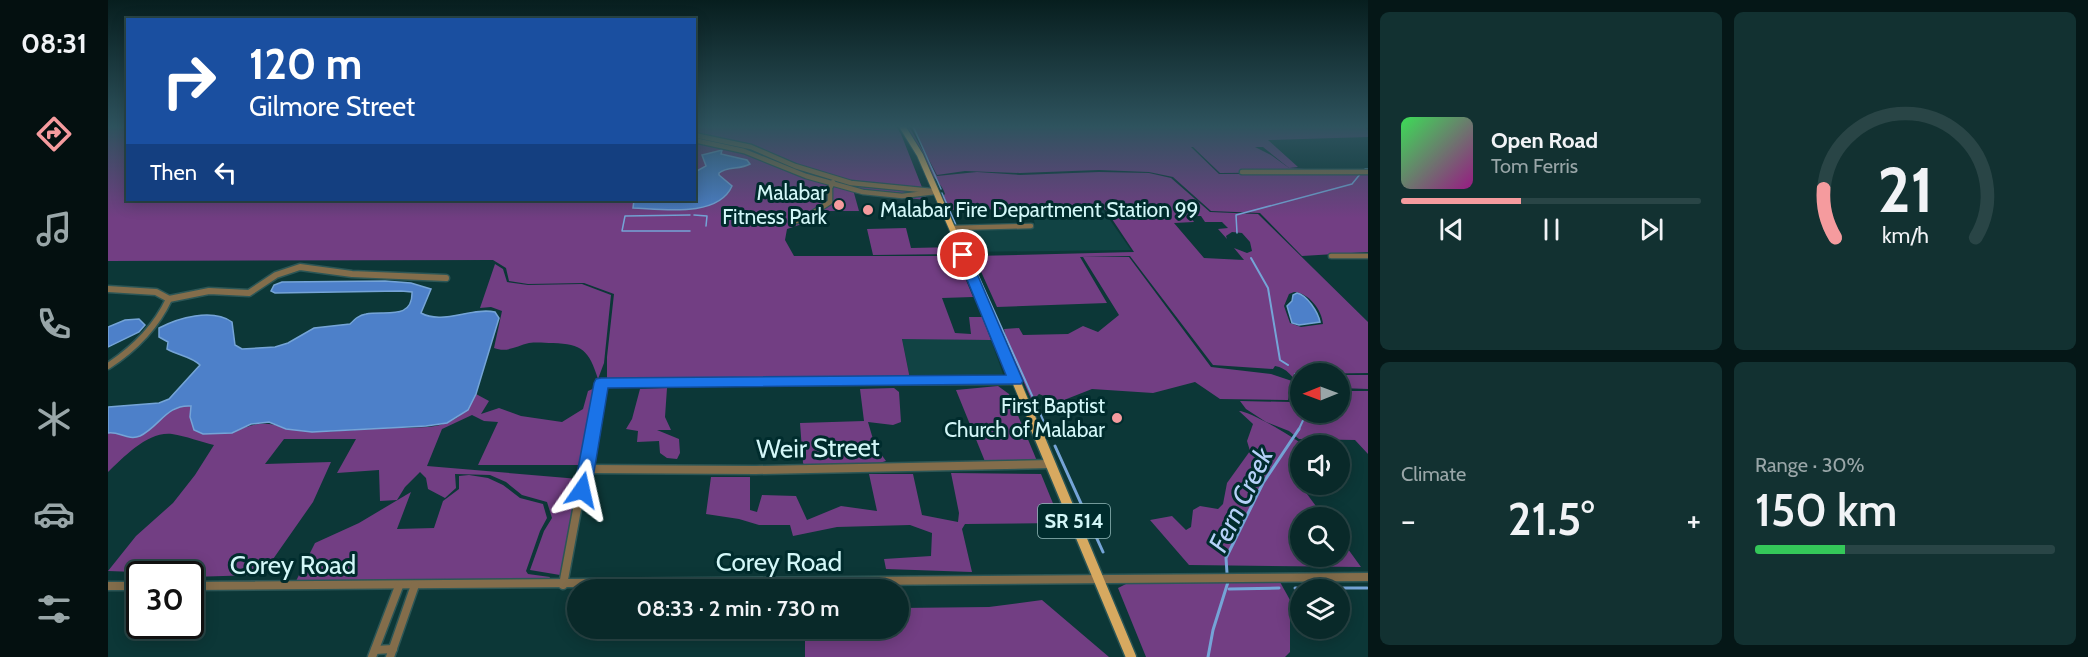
<!DOCTYPE html>
<meta charset="utf-8">
<style>
body{margin:0;font-family:Cabin,sans-serif;background:#123131;color:#f1f3f6;height:100vh;display:flex;flex-direction:column;font-size:22px;white-space:nowrap}
*{box-sizing:border-box;margin:0}
p{font-size:20px;color:#99a6a8}
.icon{flex:none;width:33px;height:33px;fill:none;stroke:currentColor;stroke-width:2;stroke-linecap:round;stroke-linejoin:round}
.map{position:relative;flex:1;overflow:hidden}
.side{display:flex;flex-direction:column;gap:12px;padding:12px;background:#051717;width:720px}
.side>*{flex:none}
.guide{position:absolute;left:18px;top:18px;width:570px;height:183px;border-radius:0px;box-shadow:0 3px 15px #0003,0 0 0 2px #294546;background:#1a4fa0;color:#fff;overflow:hidden}
.needle{width:39px;rotate:269deg}
.fabs{position:absolute;left:1182px;top:363px;display:grid;gap:12px}
.fabs a{display:grid;place-items:center;width:60px;height:60px;border-radius:50%;background:#092929;box-shadow:0 3px 15px #0003,0 0 0 2px #294546;font-size:30px}
.speed{position:absolute;left:18px;top:561px;display:flex;gap:12px;font-size:30px;font-weight:700;text-align:center}
.speed>*{display:grid;place-content:center;width:78px;height:78px;border-radius:50%;background:#092929;box-shadow:0 3px 15px #0003,0 0 0 2px #294546;line-height:1}
.speed .limit{border:3px solid #111;border-radius:9px;background:#fff;color:#111}
.pin{position:absolute;display:grid;place-items:center;width:51px;height:51px;color:#fff;margin:-26px;border:3px solid #fff;border-radius:50%;box-shadow:0 2px 6px #0007}
.me{position:absolute;width:66px;margin:-33px;rotate:11deg;stroke-linejoin:round;filter:drop-shadow(0 0 4px #0008)}
.turn{display:flex;align-items:center;gap:21px;height:126px;padding:0 24px;font-size:27px}
.turn .icon{width:78px;height:78px;stroke-width:2.5}
.turn b{display:block;font-size:42px;line-height:51px}
.then{display:flex;align-items:center;height:57px;padding:0 24px;background:#0003;gap:12px;font-size:22px}
.big{font-size:45px;font-weight:600;line-height:1.1}
.side .card{flex:1;display:flex;flex-direction:column;justify-content:center;gap:9px;min-width:0;padding:0 21px;border-radius:9px;background:#123131}
.side .dial{align-items:center;gap:0}
.dial svg{height:156px;overflow:visible;fill:none;stroke:#294546;stroke-width:7;stroke-linecap:round;text-anchor:middle}
.dial text{fill:#f1f3f6;stroke:none}
.song{display:flex;align-items:center;gap:18px}
.cover{width:72px;height:72px;border-radius:9px;background:linear-gradient(135deg,hsl(130 70% 55%),hsl(310 70% 35%))}
.played{height:6px;border-radius:3px;background:linear-gradient(90deg,#f59b9e 40%,#294546 40%)}
.keys{display:flex;justify-content:space-around;direction:ltr}
.heat{display:flex;justify-content:space-between;align-items:center;font-size:33px;direction:ltr}
.charge{height:9px;border-radius:4px;background:linear-gradient(90deg,#34c759 30%,#294546 0)}
.side .tiles{flex:1;display:grid;gap:12px;grid-template-columns:repeat(2,1fr)}
.trip{position:absolute;left:459px;top:579px;width:342px;height:60px;border-radius:30px;background:#092929;box-shadow:0 3px 15px #0003,0 0 0 2px #294546;font-weight:600;line-height:60px;text-align:center}
main{display:flex;flex:1;min-height:0}
.tab-bar{display:flex;flex-direction:column;width:108px;justify-content:space-around;align-items:center;background:#041010;color:#99a6a8}
.tab-bar .icon{width:42px;height:42px}
.tab-bar .selected{color:#f59b9e}
.tab-bar b{font-size:27px;color:#f1f3f6}
.map>svg:first-child{display:block}
.built{fill:#114344}
.green{fill:#723e83;fill-rule:evenodd}
.water{fill:#4d80c9;stroke:#75a4d7;stroke-width:1.5}
.lines{fill:none;stroke-linecap:round;stroke-linejoin:round}
.stream-far2{stroke:#75a4d7;stroke-width:1.5}
.stream-far1{stroke:#75a4d7;stroke-width:2}
.stream{stroke:#75a4d7;stroke-width:3}
.minor-far2-casing{stroke:#2c5656;stroke-width:7}
.minor-far1-casing{stroke:#2c5656;stroke-width:9}
.minor-casing{stroke:#2c5656;stroke-width:11}
.major-far2-casing{stroke:#2c5656;stroke-width:8}
.major-far1-casing{stroke:#2c5656;stroke-width:10}
.major-casing{stroke:#2c5656;stroke-width:13}
.minor-far2{stroke:#836d4b;stroke-width:4.5}
.minor-far1{stroke:#836d4b;stroke-width:6}
.minor{stroke:#836d4b;stroke-width:8}
.major-far2{stroke:#d7a960;stroke-width:6}
.major-far1{stroke:#d7a960;stroke-width:8}
.major{stroke:#d7a960;stroke-width:10}
.route{fill:#1a73e8;stroke:#114b97;stroke-width:1.5}
.poi-dot{fill:#f59b9e;stroke:#002c2d;stroke-width:2}
.labels{text-anchor:middle;stroke-width:6;stroke-linejoin:round;paint-order:stroke}
.shield{fill:#002c2d;stroke:#94babb;stroke-width:1.5}
.shield-label{font-size:20px;font-weight:bold;fill:#d3f7f8}
.poi-label{font-size:21px;fill:#d3f7f8;stroke:#002c2d;text-anchor:end}
.near-street-label{font-size:26px;fill:#d3f7f8;stroke:#002c2d}
.near-water-label{font-size:27px;font-style:italic;fill:#b6d1f8;stroke:#002c2d}
</style>
<main>
<nav class="tab-bar">
<b>08:31</b>
<svg class="icon selected" aria-label="directions" viewBox="0 0 24 24"><path d="M12 3l9 9-9 9-9-9zM9 14v-3h6M13 9l2 2-2 2"/></svg>
<svg class="icon" aria-label="music" viewBox="0 0 24 24"><path d="M9 18V5l10-2v13"/><circle cx="6" cy="18" r="3"/><circle cx="16" cy="16" r="3"/></svg>
<svg class="icon" aria-label="phone" viewBox="0 0 24 24"><path d="M5 4h4l2 5-3 2q2 4 5 5l2-3 5 2v4C11 20 4 13 5 4z"/></svg>
<svg class="icon" aria-label="climate" viewBox="0 0 24 24"><path d="M12 3v18M4 7l16 10M4 17L20 7"/></svg>
<svg class="icon" aria-label="car" viewBox="0 0 24 24"><path d="M5 17H2v-5l4-1 3-4h7l3 4 3 1v5h-3M9 17h6M6 11h13"/><circle cx="7" cy="17" r="2"/><circle cx="17" cy="17" r="2"/></svg>
<svg class="icon" aria-label="filters" viewBox="0 0 24 24"><path d="M4 7h16M4 17h16"/><circle cx="9" cy="7" r="2"/><circle cx="15" cy="17" r="2"/></svg>
</nav>
<div class="map">
<svg width="1260" height="657" viewBox="0 0 1260 657">
<rect width="100%" height="100%" fill="#0c3737"/>
<!-- built -->
<g class="built">
<path d="M932,210H995L1023,250L856,252L847,229L927,227L926,220L937,219Z"/>
<path d="M794,338L883,340L895,374L892,378L802,379Z"/>
</g>
<!-- green -->
<g class="green">
<path d="M0,126H19L20,200H586L587,126H788L793,134L819,200L746,193L751,211H716L700,222L679,229L677,240L686,256H848L865,297L834,298L847,333L863,334L861,317H874L883,340L794,339L802,379L499,381V357L506,294L476,283L420,284L401,281L398,268L385,260L0,261Z"/>
<path d="M797,126H800L805,133L829,176L869,172L912,175L991,172L1041,173L1063,178L1102,212L1150,214L1260,322V373L1192,374V412H1232V391H1260V454L1247,440L1191,439L1181,431L1158,422L1138,409L1132,401L1183,402L1186,389L1191,386C1185,377 1179,368 1167,366L1165,369L1105,365L1022,256L972,257L999,303L889,307L866,256L1026,252L998,210L993,208L838,210L833,198L837,194C834,184 826,179 821,170C813,155 807,140 797,126ZM1082,216H1093L1097,222H1114L1120,228L1110,229L1119,239L1118,236L1124,232L1134,233L1142,242L1144,251L1139,253L1126,248L1136,260L1096,258L1066,223L1086,222ZM1186,292C1201,293 1214,310 1215,324L1193,327L1182,323L1176,306L1181,294Z"/>
<path d="M803,126H1255L1260,130V137L1160,140L1190,167L1181,168L1155,147H1083L1111,174L1260,173V252L1194,256L1152,213L1103,211L1065,177L1041,172L991,170L912,173L857,171L829,175Z"/>
<path d="M1085,147H1147L1163,155L1181,168L1243,172L1112,173Z"/>
<path d="M798,228L803,248L849,247L853,259L848,254L765,255L759,229Z"/>
<path d="M975,257H1021L1103,367L1163,374L1184,381L1180,400L1112,399L1087,382L1045,393L984,389L951,402L931,394L924,401L900,346L896,329L911,328L915,335L960,334L975,326L990,332L1011,315Z"/>
<path d="M387,264L395,269L399,282L420,285L474,284L503,295L496,363L490,379C481,350 474,344 445,343C436,343 430,342 421,343C408,346 399,353 386,348L394,311L383,307L372,308Z"/>
<path d="M1232,375H1260V389L1232,388Z"/>
<path d="M890,386L901,394L929,461L878,464L848,390Z"/>
<path d="M489,387L474,465H370L390,422L376,421L364,415L334,429L319,466L471,479L452,575L422,570L436,531L444,518L439,502L414,495L398,482L382,475L347,474L348,488L337,498L320,489L318,478L312,472L297,487L289,500L272,501L271,470L229,473L248,439H176L157,464L223,462L205,502L163,562L152,569L148,575L83,577L82,574L0,571L28,536L65,503L87,475L106,445C93,442 78,436 64,434C40,431 16,457 0,472V433L6,431L19,437L43,428L58,414L73,406H83L124,433C163,414 165,430 203,431C227,433 252,429 277,428C296,427 322,430 341,422C355,416 361,407 368,394L381,401L373,414L391,408L413,416L454,422L475,409L480,391Z"/>
<path d="M559,388L557,417L563,430H549L571,439L572,453L569,459L559,458L552,453L551,441L529,442L530,431L518,429L524,419L532,389Z"/>
<path d="M786,388L791,392L793,422L785,425L760,422L767,446L778,461L765,465L697,466L695,463L692,423L756,421L752,389Z"/>
<path d="M1131,411C1141,411 1182,435 1191,442L1186,462L1182,471L1216,517L1192,518V556H1232V538L1253,567L1081,565L1042,520L1064,516L1078,530L1083,527L1085,510L1092,506L1110,509L1115,504L1119,483L1142,451L1139,441L1145,424Z"/>
<path d="M843,473L933,474L953,523L857,524L854,529L864,572L778,569L776,559L823,556L824,533L802,525L729,527L685,536L682,525H651L631,519L598,514L603,477H642V510L649,512L654,495L688,496L699,520L733,506L769,511L761,474H805L814,515L850,522L851,513Z"/>
<path d="M361,475L380,478L395,485L412,498L435,504L439,518L432,531L418,571L420,574L442,577L439,584L186,585L207,543L251,523L303,492L289,529L326,528L335,501L351,489V476Z"/>
<path d="M1172,582L1182,600V652L1177,657H1038L1010,588L1020,583Z"/>
<path d="M934,600L1001,657H697V629L790,628L791,608L881,607Z"/>
</g>
<!-- water -->
<g class="water">
<path d="M614,150L613,154L639,160L642,164C632,170 619,166 611,173V175L624,186C610,218 554,209 525,208L526,200H586L587,172L598,166L594,155Z"/>
<path d="M277,281L303,283L323,289L313,313C334,325 364,307 387,312L391,318L368,394L360,410L339,423L318,426L204,432L178,429L161,422L143,424L124,433L95,434L86,430L82,417L83,406C59,404 51,427 32,436C20,441 11,431 0,433V407L51,403L61,399L92,365C83,356 71,356 59,349L60,342L51,337V328C70,318 104,308 124,322L127,345L134,349L167,347L180,343L206,328L242,324C247,319 251,315 258,314C276,310 305,321 304,292L293,291L167,293L163,291L166,285L174,282Z"/>
<path d="M1189,293C1199,295 1210,312 1212,322L1191,325L1184,323L1179,306L1184,301L1185,295Z"/>
<path d="M31,319L37,325L31,332L0,347V327L17,320Z"/>
</g>
<g class="lines">
<!-- stream-far2 -->
<g class="stream-far2">
<path d="M805,126L833,189"/>
<path d="M1257,169H1260"/>
<path d="M834,193L848,225"/>
<path d="M582,215L517,216L514,231H582"/>
<path d="M586,215L599,216L598,226"/>
<path d="M850,230L860,252"/>
<path d="M1129,233L1128,215L1244,184L1253,173"/>
</g>
<!-- stream-far1 -->
<g class="stream-far1">
<path d="M862,258L940,431"/>
<path d="M1143,258L1160,288L1172,360L1180,365"/>
<path d="M1187,374L1192,382"/>
<path d="M1190,431L1199,412"/>
</g>
<!-- stream -->
<g class="stream">
<path d="M939,429L942,436"/>
<path d="M947,446L995,552"/>
<path d="M1119,573L1118,558L1155,483L1191,429"/>
<path d="M1187,588H1259"/>
<path d="M1121,589L1171,588"/>
<path d="M1100,657L1105,630L1120,582"/>
</g>
<!-- minor-far2 casing -->
<g class="minor-far2-casing">
<g id="minor-far2">
<path d="M586,135L643,147L687,166L743,183L824,191"/>
<path d="M586,140L636,151L698,176L755,192L794,196L827,192"/>
<path d="M1134,172H1260"/>
<path d="M683,222L694,220L722,202V188L725,182"/>
<path d="M844,228L923,226"/>
<path d="M1223,256H1260"/>
</g>
</g>
<!-- minor-far1 casing -->
<g class="minor-far1-casing">
<g id="minor-far1">
<path d="M0,289L48,292L61,299C48,327 26,349 0,366"/>
<path d="M61,299L101,291L141,293L168,275L192,267L244,274L338,278"/>
<path d="M484,431L493,383L908,381"/>
</g>
</g>
<!-- minor casing -->
<g class="minor-casing">
<g id="minor">
<path d="M478,469L648,470L943,464"/>
<path d="M455,585L484,429"/>
<path d="M0,586H32"/>
<path d="M82,586L1260,577"/>
<path d="M267,650L285,649"/>
<path d="M264,657L291,586"/>
<path d="M282,657L307,585"/>
</g>
</g>
<!-- major-far2 casing -->
<g class="major-far2-casing">
<path id="major-far2" d="M794,126L812,155L857,258"/>
</g>
<!-- major-far1 casing -->
<g class="major-far1-casing">
<path id="major-far1" d="M856,257L929,431"/>
</g>
<!-- major casing -->
<g class="major-casing">
<path id="major" d="M928,429L1023,657"/>
</g>
<!-- minor-far2 -->
<use href="#minor-far2" class="minor-far2"/>
<!-- minor-far1 -->
<use href="#minor-far1" class="minor-far1"/>
<!-- minor -->
<use href="#minor" class="minor"/>
<!-- major-far2 -->
<use href="#major-far2" class="major-far2"/>
<!-- major-far1 -->
<use href="#major-far1" class="major-far1"/>
<!-- major -->
<use href="#major" class="major"/>
</g>
<!-- sky -->
<linearGradient id="sky" x2="0" y2="1"><stop stop-color="#071e1e"/><stop offset="0.58" stop-color="#2e535e"/><stop offset="1" stop-color="#2e535e" stop-opacity="0"/></linearGradient>
<rect width="1260" height="218" fill="url(#sky)"/>
<!-- route -->
<path class="route" d="M855,251L861,255L915,381L913,384L500,388L483,490L480,495L474,497L468,495L466,490L486,383L488,379L493,378L898,375L849,255Z"/>
<!-- markers -->
<g class="poi-dot">
<circle cx="731" cy="205" r="6"/>
<circle cx="760" cy="210" r="6"/>
<circle cx="1009" cy="418" r="6"/>
</g>
<g class="labels">
<!-- shield labels -->
<rect class="shield" x="930" y="504" width="72" height="34" rx="4.5"/>
<g class="shield-label">
<text x="966" y="528">SR 514</text>
</g>
<!-- poi labels -->
<g class="poi-label">
<text x="719" y="200">Malabar<tspan x="719" dy="24">Fitness Park</tspan></text>
<text x="772" y="217" text-anchor="start">Malabar Fire Department Station 99</text>
<text x="997" y="413">First Baptist<tspan x="997" dy="24">Church of Malabar</tspan></text>
</g>
<!-- near-street labels -->
<g class="near-street-label">
<text transform="translate(710 448) rotate(-1)" y="9">Weir Street</text>
<text x="671" y="571">Corey Road</text>
<text x="185" y="574">Corey Road</text>
</g>
<!-- near-water labels -->
<g class="near-water-label">
<text transform="translate(1133 500) rotate(-64)" y="9">Fern Creek</text>
</g>
</g>
</svg>
<div class="fabs">
<a><svg class="needle" viewBox="-14 -14 28 28"><path d="M0-13l5 13h-10z" fill="#e53935"/><path d="M0 13l5-13h-10z" fill="#99a6a8"/></svg></a>
<a><svg class="icon" aria-label="sound" viewBox="0 0 24 24"><path d="M4 9h4l5-4v14l-5-4H4zM17 9q2 3 0 6"/></svg></a>
<a><svg class="icon" aria-label="search" viewBox="0 0 24 24"><circle cx="10" cy="10" r="6"/><path d="M15 15l6 6"/></svg></a>
<a><svg class="icon" aria-label="layers" viewBox="0 0 24 24"><path d="M12 4l9 5-9 5-9-5zM3 14l9 5 9-5"/></svg></a>
</div>
<div class="speed"><div class="limit">30</div></div>
<div class="pin" style="left:855px;top:255px;background:#d93025"><svg class="icon" aria-label="arrive" viewBox="0 0 24 24"><path d="M6 21V4h12l-3 4 3 4H6"/></svg></div>
<svg class="me" style="left:474px;top:490px" viewBox="-20 -20 40 40"><path d="M0-17L14 15 0 8-14 15z" fill="#1a73e8" stroke="#fff" stroke-width="4"/></svg>
<div class="trip">08:33 · 2 min · 730 m</div>
<div class="guide">
<div class="turn"><svg class="icon" aria-label="right" viewBox="0 0 24 24"><path d="M7 20v-9h11M14 6l5 5-5 5"/></svg><div><b>120 m</b>Gilmore Street</div></div>
<div class="then">Then<svg class="icon" aria-label="left" viewBox="0 0 24 24"><path d="M17 20v-9H6M10 6l-5 5 5 5"/></svg></div>
</div>
</div>
<section class="side">
<div class="tiles">
<div class="card">
<div class="song"><i class="cover"></i><div><b>Open Road</b><p>Tom Ferris</p></div></div>
<div class="played"></div>
<div class="keys"><svg class="icon" aria-label="previous" viewBox="0 0 24 24"><path d="M18 5L8 12l10 7zM5 5v14"/></svg><svg class="icon" aria-label="pause" viewBox="0 0 24 24"><path d="M8 5v14M16 5v14"/></svg><svg class="icon" aria-label="next" viewBox="0 0 24 24"><path d="M6 5l10 7-10 7zM19 5v14"/></svg></div>
</div>
<div class="card dial"><svg viewBox="0 0 100 80">
<path d="M14 69A42 42 0 1 1 86 69"/>
<path d="M14 69A42 42 0 0 1 8 44" stroke="#f59b9e"/>
<text x="50" y="56" font-size="32" font-weight="700">21</text>
<text x="50" y="72" font-size="11">km/h</text>
</svg></div>
<div class="card"><p>Climate</p>
<div class="heat"><a>−</a><b class="big">21.5°</b><a>+</a></div>
</div>
<div class="card"><p>Range · 30%</p><b class="big">150 km</b><div class="charge"></div></div>
</div>
</section>
</main>
